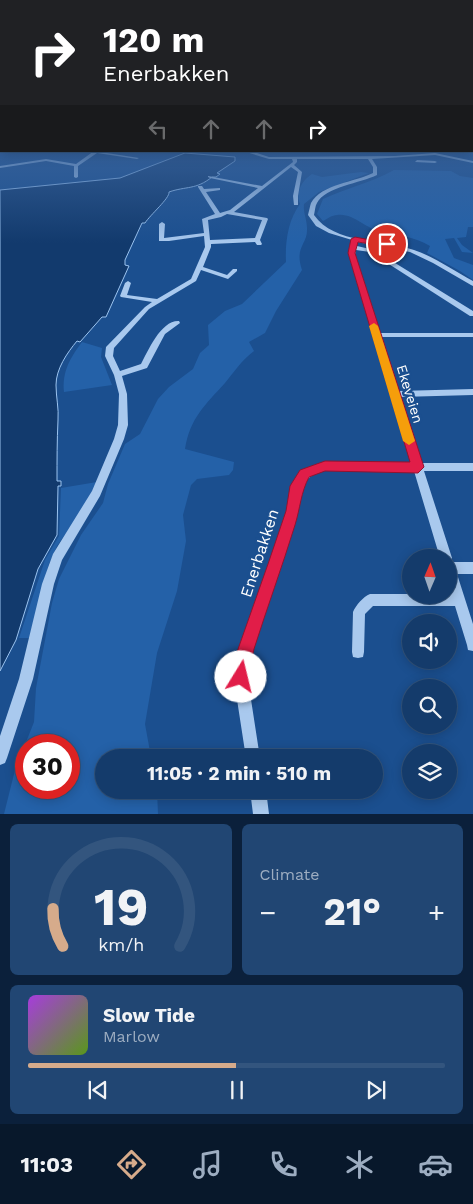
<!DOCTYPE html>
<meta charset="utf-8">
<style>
body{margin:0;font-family:"Work Sans",sans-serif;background:#214673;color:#f1f3f6;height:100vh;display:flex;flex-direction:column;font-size:19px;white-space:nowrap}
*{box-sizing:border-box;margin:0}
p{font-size:16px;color:#9dadc1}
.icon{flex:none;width:28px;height:28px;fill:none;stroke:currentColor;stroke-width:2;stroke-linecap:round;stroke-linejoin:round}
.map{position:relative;height:814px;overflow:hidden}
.drawer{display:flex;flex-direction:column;gap:10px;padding:10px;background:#0b203b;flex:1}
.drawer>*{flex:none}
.top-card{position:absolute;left:0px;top:0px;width:474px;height:152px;box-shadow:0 2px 12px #0003,0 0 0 1px #33557e;background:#202124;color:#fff;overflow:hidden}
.needle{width:32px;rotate:2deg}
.controls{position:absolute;left:402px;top:549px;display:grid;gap:10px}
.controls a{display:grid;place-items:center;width:55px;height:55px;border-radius:50%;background:#143b6b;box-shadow:0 2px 12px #0003,0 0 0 1px #33557e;font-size:25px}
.speed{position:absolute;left:15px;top:734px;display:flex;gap:10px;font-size:25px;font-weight:700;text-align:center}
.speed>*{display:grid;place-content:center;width:65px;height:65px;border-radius:50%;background:#143b6b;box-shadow:0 2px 12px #0003,0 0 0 1px #33557e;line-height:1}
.speed .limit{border:8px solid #d22;background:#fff;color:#111}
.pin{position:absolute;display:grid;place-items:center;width:42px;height:42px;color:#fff;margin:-21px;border:2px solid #fff;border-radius:50%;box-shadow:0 1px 5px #0007}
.me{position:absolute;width:55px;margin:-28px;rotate:9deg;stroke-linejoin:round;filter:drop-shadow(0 0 4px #0008)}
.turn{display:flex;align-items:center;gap:18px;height:105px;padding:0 20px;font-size:22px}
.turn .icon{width:65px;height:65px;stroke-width:2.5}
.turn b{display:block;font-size:35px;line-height:42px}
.lanes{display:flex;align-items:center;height:48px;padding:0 20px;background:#0003;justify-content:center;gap:25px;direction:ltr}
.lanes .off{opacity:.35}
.big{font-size:38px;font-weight:700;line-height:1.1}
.drawer .tile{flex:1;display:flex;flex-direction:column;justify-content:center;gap:8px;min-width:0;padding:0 18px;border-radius:8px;background:#214673}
.drawer .dial{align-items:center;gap:0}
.dial svg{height:130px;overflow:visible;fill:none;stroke:#33557e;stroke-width:7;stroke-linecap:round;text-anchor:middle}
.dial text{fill:#f1f3f6;stroke:none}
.song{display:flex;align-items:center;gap:15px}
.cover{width:60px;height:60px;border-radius:8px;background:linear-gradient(135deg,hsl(280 70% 55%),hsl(90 70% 35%))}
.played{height:5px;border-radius:2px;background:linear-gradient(90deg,#d6ab8b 50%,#33557e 50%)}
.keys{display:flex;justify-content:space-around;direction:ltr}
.heat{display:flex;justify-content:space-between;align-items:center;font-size:28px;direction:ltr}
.drawer .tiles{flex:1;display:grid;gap:10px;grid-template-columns:1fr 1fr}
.tile:last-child{grid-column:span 2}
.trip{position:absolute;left:95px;top:749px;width:288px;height:50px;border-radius:25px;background:#143b6b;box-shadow:0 2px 12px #0003,0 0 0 1px #33557e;font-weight:700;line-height:50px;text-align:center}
.dock{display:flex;height:80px;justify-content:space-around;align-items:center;background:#08182b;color:#9dadc1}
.dock .icon{width:35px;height:35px}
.dock .selected{color:#d6ab8b}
.dock b{font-size:22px;color:#f1f3f6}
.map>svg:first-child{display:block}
.green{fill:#2461a8;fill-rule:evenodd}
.water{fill:#123a6d;stroke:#9cc4f0}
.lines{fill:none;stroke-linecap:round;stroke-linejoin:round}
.minor{fill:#a9c9ee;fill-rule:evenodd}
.route{fill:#e11d48;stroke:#92132f}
.slow{fill:#f59e0b}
.labels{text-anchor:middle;stroke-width:5;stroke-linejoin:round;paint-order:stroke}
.street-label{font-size:14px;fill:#fff;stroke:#1b4f8f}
.near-street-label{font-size:16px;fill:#fff;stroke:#1b4f8f}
</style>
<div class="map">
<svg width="473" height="814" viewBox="0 0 473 814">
<rect width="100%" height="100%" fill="#1b4f8f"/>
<!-- green -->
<g class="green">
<path d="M394,170L451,171L460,176L473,178V227H468L466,237L457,238L462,245L473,253L462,252L454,238L445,239L454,258L473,265V280L460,271L427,253L430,246C414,236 398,236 381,232C367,229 352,212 337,215C332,215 327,219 323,221L317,214L323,199C346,188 371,183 394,170Z"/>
<path d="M361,172L369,173L319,192L304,204C303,213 307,219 307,228C308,245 294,246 302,270L276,311L265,333L249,342L254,351C241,361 235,371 225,383C205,405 190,418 185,449L234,462L233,470L229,475L197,479L191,485L183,515L186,541L177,591L157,653L145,724L151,757L104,758V790H157L158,814H4L15,770L34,722L36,688L52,603L59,579L81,535L103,503L108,484L125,444L140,434L158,399L169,387L193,369L200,353L209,345L208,325L225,311L242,304L286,262C285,242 288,220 300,204C295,193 302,180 312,174L322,177ZM26,745H69V788H26Z"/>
<path d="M82,342L102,348L101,357L112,385L64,392C62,372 70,358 82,342Z"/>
<path d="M97,482L81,512L57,546L49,564L29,638H19L45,560L59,536L61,488Z"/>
</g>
<!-- water -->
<path class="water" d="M185,153L235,157V161L217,173L220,174L216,177H212C196,190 186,186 169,192C170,198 150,215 145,223H142L125,260V265L129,266L106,317H102L80,342L77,341C67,353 56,369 56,385C56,397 59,409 58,420C57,441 57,460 57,481H61V486H58L57,535L38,569L16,640L0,671V190L120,178Z"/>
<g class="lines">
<!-- minor -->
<g class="minor">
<path d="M94,151L139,158L137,159L97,153L78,166V177L76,178L74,177V166L46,161L0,168V166L46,159L76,164Z"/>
<path d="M243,151H251L269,157L395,156L435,153L473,161V163L435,155L372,159L377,167V175C361,183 325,187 317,203C315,206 315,211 314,215C334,244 384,240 414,250C435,257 454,271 473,281V286L471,285L433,263L410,252L357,242V246L374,250L473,311V316H470L370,252L356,250L355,255L380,333H473V337H381L398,391L473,389V395L400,397L421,463H473V471H424L452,558L450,561L453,562H473V574H457L473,624V651L468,650L467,645L455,606H373L365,614L364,652L363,657L358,658L353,657L352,652L353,612C356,605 363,597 370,594H452L449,585V558H440L414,471L325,470C301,477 301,489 297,511L249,662L250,693L260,758H246L236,693L235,662L287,511L292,487L296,478L305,469L312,466L325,462L412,463L349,255L350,248L349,247L352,240L329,233L316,226L308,215C309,211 310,206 311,203C321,184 356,182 373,173V167L368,159H297V162L294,165L302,172L298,196V205H294L293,196L298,172L291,167L234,212L267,218L268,219L260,240L262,244L261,245H257L255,242L211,244V247L203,267L227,275L233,269H237V271L228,279L201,270L196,281L149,309L114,348L113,356L120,371L141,364C148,351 161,320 179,321L180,323L165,334L147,368L122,376L127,394L128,425L124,439L100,496L62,560L54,584L33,679L7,758L5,763L0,765V736L19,679L42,584L53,554L92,491L114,439L118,425L119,394L114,375L105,356L106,347L145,307L152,302L121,297L120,296L125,283L128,281L131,283L127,295L157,299L191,279L205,247L204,236L169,241H159V224L162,222L165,224L164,238L204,233L202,219L215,214L198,187V186H202L204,189L220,188V190L206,192L220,213L230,210L258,188L210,178L208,177V176L262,186L293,162L292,159H269ZM227,214L262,220L255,238L210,240L208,220L221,217Z"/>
<path d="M417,160L435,161L437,162L435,163L415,162Z"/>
<path d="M250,790H266L269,814H253Z"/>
</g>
</g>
<!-- sky -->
<linearGradient id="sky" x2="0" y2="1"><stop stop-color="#0f2b4f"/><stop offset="0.53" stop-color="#39639b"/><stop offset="1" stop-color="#39639b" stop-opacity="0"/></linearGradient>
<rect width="473" height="243" fill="url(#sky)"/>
<!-- route -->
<path class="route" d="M355,237L391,244L387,247L358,242L355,253L424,467L418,473L325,471L309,477C301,492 300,509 295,525C282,567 267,608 254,649C251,660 252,672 247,683L241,686L235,683L232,677L237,652L268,564L286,511L290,486L300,470L325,461L410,462L348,253L351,239Z"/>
<!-- slow -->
<path class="slow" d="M374,323L378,326L415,441L409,445L403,441L369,326Z"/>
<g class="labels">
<!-- street labels -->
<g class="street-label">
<text transform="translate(410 394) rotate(73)" y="5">Ekeveien</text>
</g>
<!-- near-street labels -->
<g class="near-street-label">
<text transform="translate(259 553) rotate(-72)" y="6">Enerbakken</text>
</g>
</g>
</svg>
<div class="controls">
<a><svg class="needle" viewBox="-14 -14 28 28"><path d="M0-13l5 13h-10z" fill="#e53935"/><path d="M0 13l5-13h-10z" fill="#9dadc1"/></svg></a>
<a><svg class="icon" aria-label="sound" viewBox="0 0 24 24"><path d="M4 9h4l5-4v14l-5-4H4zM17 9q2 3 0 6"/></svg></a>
<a><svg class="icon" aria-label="search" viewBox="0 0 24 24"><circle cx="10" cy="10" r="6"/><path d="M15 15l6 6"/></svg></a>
<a><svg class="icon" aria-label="layers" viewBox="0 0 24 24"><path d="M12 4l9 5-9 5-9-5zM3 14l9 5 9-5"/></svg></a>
</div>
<div class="speed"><div class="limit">30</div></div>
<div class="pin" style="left:387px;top:244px;background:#d93025"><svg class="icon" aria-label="arrive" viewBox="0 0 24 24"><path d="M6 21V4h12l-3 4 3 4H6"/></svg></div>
<svg class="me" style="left:241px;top:677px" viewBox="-20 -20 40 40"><circle r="19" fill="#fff"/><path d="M0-13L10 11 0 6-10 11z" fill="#e11d48"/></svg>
<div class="trip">11:05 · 2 min · 510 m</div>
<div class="top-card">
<div class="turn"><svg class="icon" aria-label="right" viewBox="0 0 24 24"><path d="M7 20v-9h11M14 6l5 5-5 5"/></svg><div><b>120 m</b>Enerbakken</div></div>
<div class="lanes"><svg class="icon off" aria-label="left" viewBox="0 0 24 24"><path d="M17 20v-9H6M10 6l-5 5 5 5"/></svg><svg class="icon off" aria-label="ahead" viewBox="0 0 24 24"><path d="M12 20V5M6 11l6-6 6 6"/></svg><svg class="icon off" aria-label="ahead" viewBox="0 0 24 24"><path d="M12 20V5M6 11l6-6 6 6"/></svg><svg class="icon" aria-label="right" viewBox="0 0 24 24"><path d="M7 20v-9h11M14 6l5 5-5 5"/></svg></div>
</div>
</div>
<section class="drawer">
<div class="tiles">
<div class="tile dial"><svg viewBox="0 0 100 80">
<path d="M14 69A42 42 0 1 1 86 69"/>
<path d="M14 69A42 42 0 0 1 8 46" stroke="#d6ab8b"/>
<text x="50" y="56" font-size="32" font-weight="700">19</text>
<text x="50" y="72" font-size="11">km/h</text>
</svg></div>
<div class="tile"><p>Climate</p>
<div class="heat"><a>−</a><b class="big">21°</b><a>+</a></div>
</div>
<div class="tile">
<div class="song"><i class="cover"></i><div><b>Slow Tide</b><p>Marlow</p></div></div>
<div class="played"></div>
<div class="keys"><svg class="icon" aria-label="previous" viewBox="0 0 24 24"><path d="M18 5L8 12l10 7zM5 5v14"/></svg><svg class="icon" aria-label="pause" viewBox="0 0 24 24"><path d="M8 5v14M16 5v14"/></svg><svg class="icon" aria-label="next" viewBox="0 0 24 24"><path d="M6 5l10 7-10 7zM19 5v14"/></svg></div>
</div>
</div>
</section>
<nav class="dock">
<b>11:03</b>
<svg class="icon selected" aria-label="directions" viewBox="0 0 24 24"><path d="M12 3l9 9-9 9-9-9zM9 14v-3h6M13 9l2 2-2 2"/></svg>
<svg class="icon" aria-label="music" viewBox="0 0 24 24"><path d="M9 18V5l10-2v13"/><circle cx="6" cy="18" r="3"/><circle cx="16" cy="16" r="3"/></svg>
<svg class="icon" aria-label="phone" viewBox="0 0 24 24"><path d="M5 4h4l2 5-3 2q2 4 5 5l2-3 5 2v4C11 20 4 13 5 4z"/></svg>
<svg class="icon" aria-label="climate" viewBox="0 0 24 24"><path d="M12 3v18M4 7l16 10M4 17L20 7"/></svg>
<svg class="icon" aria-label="car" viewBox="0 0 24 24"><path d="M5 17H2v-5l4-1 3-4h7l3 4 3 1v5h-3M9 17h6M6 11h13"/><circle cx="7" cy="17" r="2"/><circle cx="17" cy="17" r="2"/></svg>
</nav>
